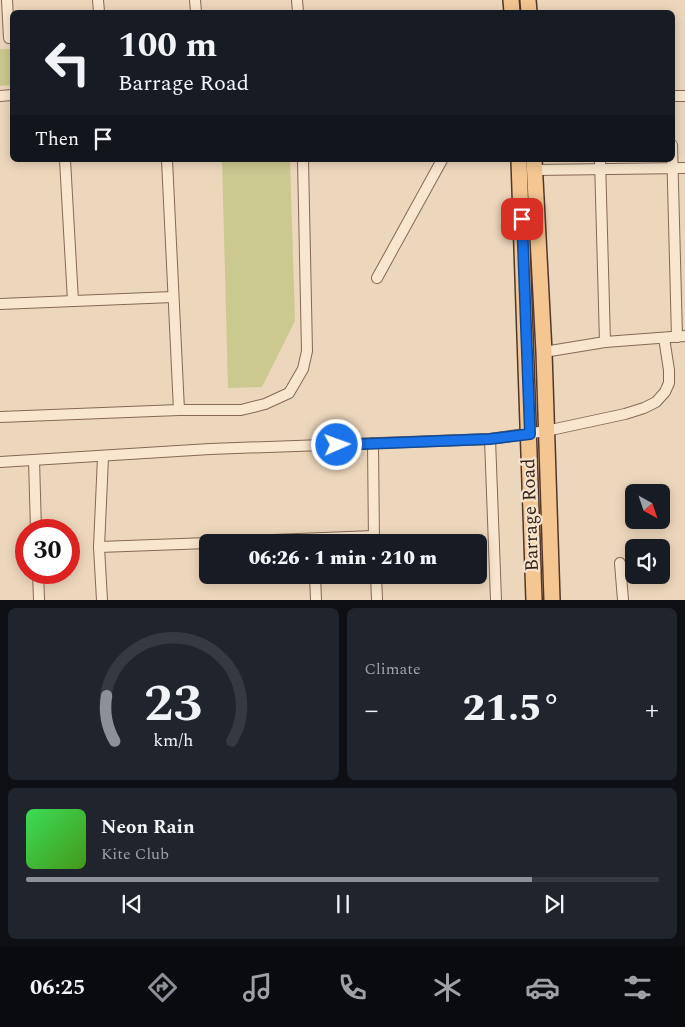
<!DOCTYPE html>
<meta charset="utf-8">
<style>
body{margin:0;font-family:Spectral,serif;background:#20242c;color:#f1f3f6;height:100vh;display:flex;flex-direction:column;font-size:19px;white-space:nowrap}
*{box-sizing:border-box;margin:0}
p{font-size:16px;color:#9ea1a6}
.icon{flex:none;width:28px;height:28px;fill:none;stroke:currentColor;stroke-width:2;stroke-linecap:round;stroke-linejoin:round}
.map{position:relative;height:600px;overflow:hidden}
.details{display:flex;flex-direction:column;gap:8px;padding:8px;background:#0d0f14;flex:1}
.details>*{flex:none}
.top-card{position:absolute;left:10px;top:10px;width:665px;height:152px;border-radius:8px;box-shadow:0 2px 12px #0003;background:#171b24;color:#f1f3f6;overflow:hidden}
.needle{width:32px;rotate:140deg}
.tools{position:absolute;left:625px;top:484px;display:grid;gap:10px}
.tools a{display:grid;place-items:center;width:45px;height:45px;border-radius:8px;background:#171b24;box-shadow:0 2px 12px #0003;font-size:25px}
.speed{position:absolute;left:15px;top:519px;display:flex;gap:10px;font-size:25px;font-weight:700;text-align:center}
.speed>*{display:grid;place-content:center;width:65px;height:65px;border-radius:50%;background:#171b24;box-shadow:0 2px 12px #0003;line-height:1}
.speed .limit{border:8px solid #d22;background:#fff;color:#111}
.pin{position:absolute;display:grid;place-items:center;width:42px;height:42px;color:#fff;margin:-21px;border-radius:10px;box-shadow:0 2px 8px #0006}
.me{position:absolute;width:55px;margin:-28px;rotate:88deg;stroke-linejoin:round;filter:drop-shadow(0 0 4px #0008)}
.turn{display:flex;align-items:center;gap:18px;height:105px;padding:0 25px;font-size:22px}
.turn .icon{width:65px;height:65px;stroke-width:2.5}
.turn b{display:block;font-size:35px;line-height:42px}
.then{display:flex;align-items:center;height:48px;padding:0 25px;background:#0003;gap:10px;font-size:19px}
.big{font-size:38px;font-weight:800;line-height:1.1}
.details .card{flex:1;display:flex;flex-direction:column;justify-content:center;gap:8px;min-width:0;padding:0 18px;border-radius:8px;background:#20242c}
.details .dial{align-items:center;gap:0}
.dial svg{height:130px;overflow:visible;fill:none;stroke:#363941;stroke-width:7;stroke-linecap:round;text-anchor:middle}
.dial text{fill:#f1f3f6;stroke:none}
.song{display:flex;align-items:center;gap:15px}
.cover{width:60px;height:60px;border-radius:8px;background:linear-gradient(135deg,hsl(130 70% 55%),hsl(100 70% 35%))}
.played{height:5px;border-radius:2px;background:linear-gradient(90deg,#8c9099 80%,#363941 80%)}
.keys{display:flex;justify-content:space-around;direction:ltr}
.heat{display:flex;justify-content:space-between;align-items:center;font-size:28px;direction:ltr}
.details .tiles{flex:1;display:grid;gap:8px;grid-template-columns:1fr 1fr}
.card:last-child{grid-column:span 2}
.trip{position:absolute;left:199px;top:534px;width:288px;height:50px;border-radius:8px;background:#171b24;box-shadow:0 2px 12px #0003;font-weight:800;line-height:50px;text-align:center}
.menu{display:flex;height:80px;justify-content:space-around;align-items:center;background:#090b0e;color:#9ea1a6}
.menu .icon{width:35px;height:35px}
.menu .active{color:#8c9099}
.menu b{font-size:22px;color:#f1f3f6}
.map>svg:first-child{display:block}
.green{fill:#cbc990}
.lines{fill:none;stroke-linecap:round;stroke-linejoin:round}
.minor-casing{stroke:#856856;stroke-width:12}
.primary-casing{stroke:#52372a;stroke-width:18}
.minor{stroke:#f9e6ce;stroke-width:10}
.primary{stroke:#f3c692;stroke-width:15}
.route-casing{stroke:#114b97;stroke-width:12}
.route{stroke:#1a73e8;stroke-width:9}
.labels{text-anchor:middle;stroke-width:4.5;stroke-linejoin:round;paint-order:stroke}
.street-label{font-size:19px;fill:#34231b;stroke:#f5e3cb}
</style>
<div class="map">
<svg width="685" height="600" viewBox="0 0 685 600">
<rect width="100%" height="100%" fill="#edd7bc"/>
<!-- green -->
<g class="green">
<path d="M0,49H12V85L0,86Z"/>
<path d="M222,160H290L295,321L262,387L228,388Z"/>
</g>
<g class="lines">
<!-- minor casing -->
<g class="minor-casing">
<g id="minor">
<path d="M7,0L9,38"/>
<path d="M98,0L99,12"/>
<path d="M195,0L196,12"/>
<path d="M297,0L298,12"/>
<path d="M0,96L12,95"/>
<path d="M672,96H685"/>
<path d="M672,145L677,337"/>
<path d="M65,160L73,301"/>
<path d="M167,160L179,410"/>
<path d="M600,160L605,342"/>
<path d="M535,170L685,168"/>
<path d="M377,278L442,160"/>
<path d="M0,304L173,297"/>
<path d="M544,352L605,342L685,336"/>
<path d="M0,417L179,410H241L265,404L289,393L303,369L307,351L303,160"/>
<path d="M490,439L496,600"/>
<path d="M373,443L374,542"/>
<path d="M34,460L36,530"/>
<path d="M0,462L210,449L490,439L546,431L625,414L644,408L656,402L665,392L669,383V370L664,338"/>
<path d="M220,542L374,536"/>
<path d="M99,547L208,543"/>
<path d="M620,563L623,600"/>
<path d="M38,572L39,600"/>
<path d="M315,575L316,600"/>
<path d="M376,575L377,600"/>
<path d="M102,600L99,547L103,457"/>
</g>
</g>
<!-- primary casing -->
<g class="primary-casing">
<g id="primary">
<path d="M511,0L512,12"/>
<path d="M528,0L529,12"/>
<path d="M519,160L534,600"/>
<path d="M534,160L544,352L552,600"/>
</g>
</g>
<!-- minor -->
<use href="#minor" class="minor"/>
<!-- primary -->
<use href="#primary" class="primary"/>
</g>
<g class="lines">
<!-- route casing -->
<g class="route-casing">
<path id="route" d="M337,445L490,439L530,434L522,219"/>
</g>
<!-- route -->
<use href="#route" class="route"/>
</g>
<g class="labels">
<!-- street labels -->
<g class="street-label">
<text transform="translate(529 515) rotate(-92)" y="7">Barrage Road</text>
</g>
</g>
</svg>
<div class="tools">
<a><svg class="needle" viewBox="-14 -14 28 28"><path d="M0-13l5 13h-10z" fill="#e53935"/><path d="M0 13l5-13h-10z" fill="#9ea1a6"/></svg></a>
<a><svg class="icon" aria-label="sound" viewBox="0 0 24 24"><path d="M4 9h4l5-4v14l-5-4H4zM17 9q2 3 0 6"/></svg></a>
</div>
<div class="speed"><div class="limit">30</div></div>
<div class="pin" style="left:522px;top:219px;background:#d93025"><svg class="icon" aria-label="arrive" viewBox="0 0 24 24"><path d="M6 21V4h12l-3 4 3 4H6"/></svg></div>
<svg class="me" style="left:337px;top:445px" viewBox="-20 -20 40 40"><circle r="17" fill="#1a73e8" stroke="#fff" stroke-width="3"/><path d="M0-11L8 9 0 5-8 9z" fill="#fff"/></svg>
<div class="trip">06:26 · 1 min · 210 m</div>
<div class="top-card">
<div class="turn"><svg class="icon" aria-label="left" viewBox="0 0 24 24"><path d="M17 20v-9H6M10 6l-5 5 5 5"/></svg><div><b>100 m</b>Barrage Road</div></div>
<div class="then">Then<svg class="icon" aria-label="arrive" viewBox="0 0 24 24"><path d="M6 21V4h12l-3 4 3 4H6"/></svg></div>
</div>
</div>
<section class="details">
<div class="tiles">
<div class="card dial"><svg viewBox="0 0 100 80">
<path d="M14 69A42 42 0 1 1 86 69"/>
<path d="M14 69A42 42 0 0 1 9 41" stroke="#8c9099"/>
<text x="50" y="56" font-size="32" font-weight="700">23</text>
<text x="50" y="72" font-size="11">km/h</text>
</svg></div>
<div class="card"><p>Climate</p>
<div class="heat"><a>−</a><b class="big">21.5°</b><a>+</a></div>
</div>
<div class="card">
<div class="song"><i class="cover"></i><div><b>Neon Rain</b><p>Kite Club</p></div></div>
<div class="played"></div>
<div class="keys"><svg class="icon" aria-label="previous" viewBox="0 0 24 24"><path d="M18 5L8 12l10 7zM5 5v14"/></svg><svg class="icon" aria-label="pause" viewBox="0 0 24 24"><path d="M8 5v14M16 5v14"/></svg><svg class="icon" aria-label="next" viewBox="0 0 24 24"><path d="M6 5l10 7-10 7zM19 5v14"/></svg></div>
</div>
</div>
</section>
<nav class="menu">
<b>06:25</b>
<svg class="icon active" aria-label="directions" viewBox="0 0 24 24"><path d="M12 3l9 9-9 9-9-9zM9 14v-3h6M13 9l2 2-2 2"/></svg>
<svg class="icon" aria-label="music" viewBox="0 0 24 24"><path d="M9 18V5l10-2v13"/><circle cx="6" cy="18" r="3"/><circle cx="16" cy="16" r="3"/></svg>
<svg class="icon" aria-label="phone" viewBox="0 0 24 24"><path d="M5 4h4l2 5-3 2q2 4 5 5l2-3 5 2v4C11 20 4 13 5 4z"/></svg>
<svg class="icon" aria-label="climate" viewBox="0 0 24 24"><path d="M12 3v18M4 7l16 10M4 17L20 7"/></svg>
<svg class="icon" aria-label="car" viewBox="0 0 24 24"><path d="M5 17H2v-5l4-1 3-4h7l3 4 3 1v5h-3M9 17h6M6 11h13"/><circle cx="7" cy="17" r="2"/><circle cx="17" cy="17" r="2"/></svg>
<svg class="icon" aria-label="filters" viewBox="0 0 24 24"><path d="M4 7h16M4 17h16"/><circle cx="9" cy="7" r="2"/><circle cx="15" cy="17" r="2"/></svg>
</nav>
